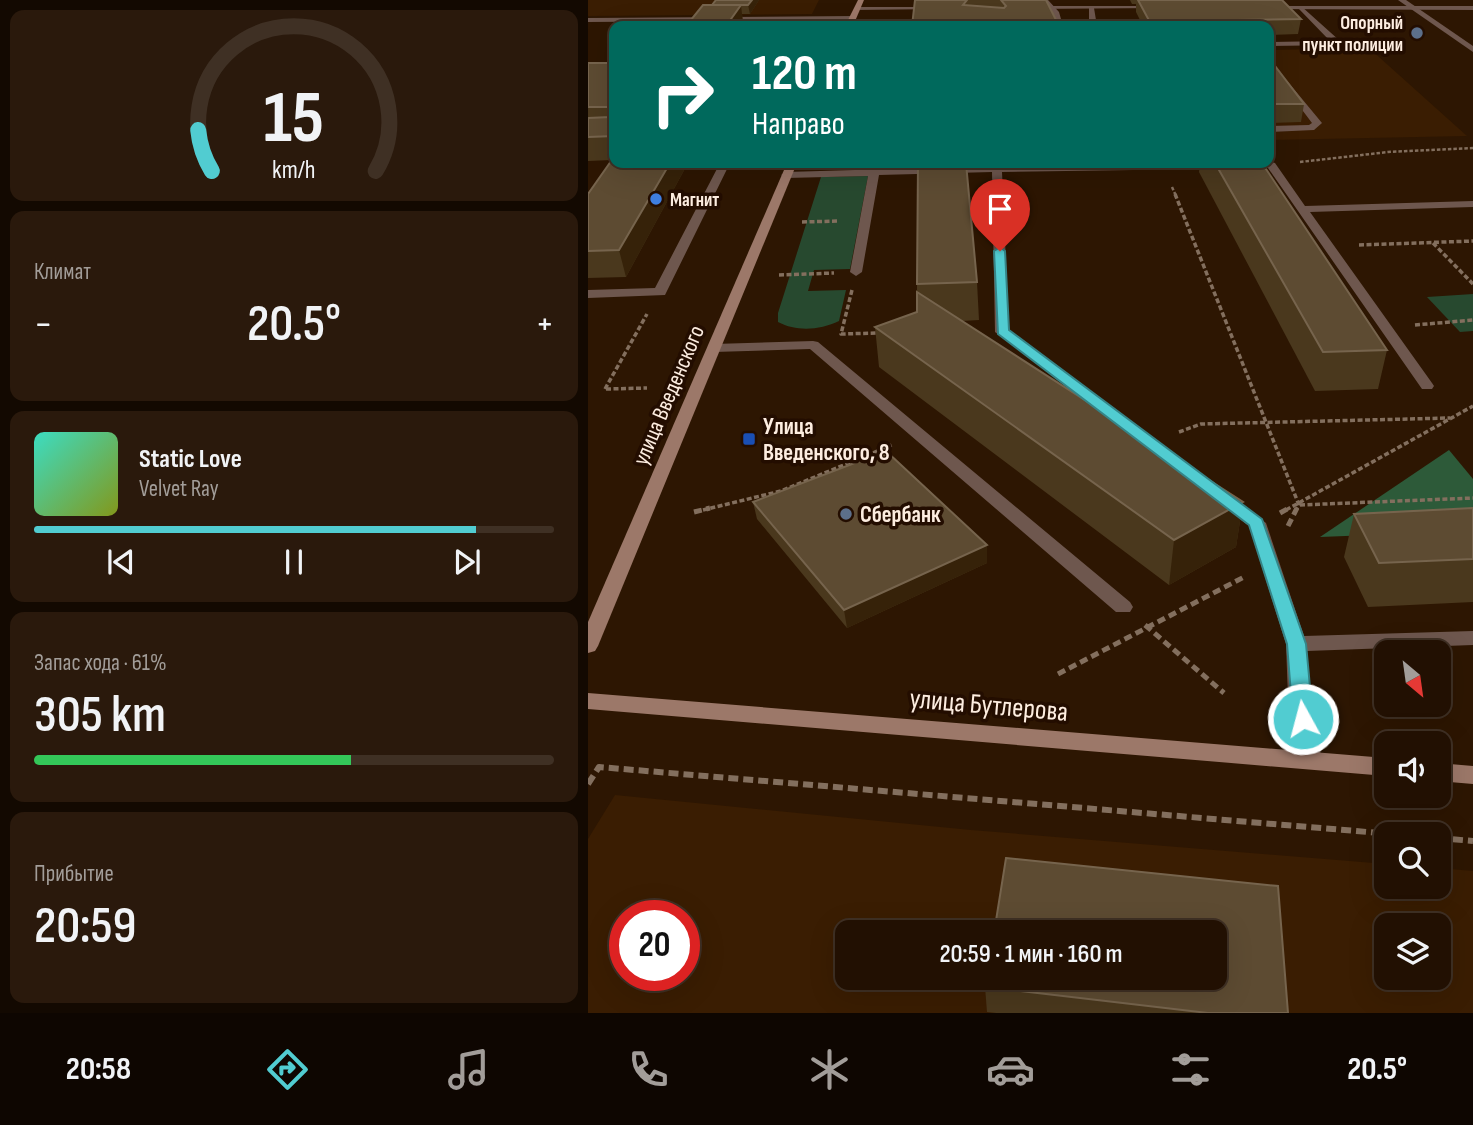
<!DOCTYPE html>
<html lang="ru">
<meta charset="utf-8">
<style>
body{margin:0;font-family:"Sofia Sans Condensed",sans-serif;background:#2a190c;color:#f1f3f6;height:100vh;display:flex;flex-direction:column;font-size:26px;white-space:nowrap}
*{box-sizing:border-box;margin:0}
p{font-size:23px;color:#a29d99}
.icon{flex:none;width:38px;height:38px;fill:none;stroke:currentColor;stroke-width:2;stroke-linecap:round;stroke-linejoin:round}
.map{position:relative;flex:1;overflow:hidden}
.panel{display:flex;flex-direction:column;gap:10px;padding:10px;background:#130901;width:588px}
.panel>*{flex:none}
.guide{position:absolute;left:21px;top:21px;width:665px;height:147px;border-radius:14px;box-shadow:0 7px 28px #0002,0 0 0 2px #3f3024;background:#00695c;color:#fff;overflow:hidden}
.needle{width:46px;rotate:151deg}
.tools{position:absolute;left:786px;top:640px;display:grid;gap:14px}
.tools a{display:grid;place-items:center;width:77px;height:77px;border-radius:14px;background:#221002;box-shadow:0 7px 28px #0002,0 0 0 2px #3f3024;font-size:35px}
.speed{position:absolute;left:21px;top:900px;display:flex;gap:14px;font-size:35px;font-weight:700;text-align:center}
.speed>*{display:grid;place-content:center;width:91px;height:91px;border-radius:50%;background:#221002;box-shadow:0 7px 28px #0002,0 0 0 2px #3f3024;line-height:1}
.speed .limit{border:10px solid #d22;background:#fff;color:#111}
.pin{position:absolute;display:grid;place-items:center;width:60px;height:60px;color:#fff;margin:-72px -30px;border-radius:50% 50% 50% 0;rotate:-45deg;box-shadow:0 0 7px #0007}
.pin .icon{rotate:45deg}
.me{position:absolute;width:77px;margin:-38px;rotate:353deg;stroke-linejoin:round;filter:drop-shadow(0 0 5px #0008)}
.turn{display:flex;align-items:center;gap:24px;height:147px;padding:0 28px;font-size:32px}
.turn .icon{width:91px;height:91px;stroke-width:2.5}
.turn b{display:block;font-size:49px;line-height:60px}
.big{font-size:52px;font-weight:600;line-height:1.1}
.panel .card{flex:1;display:flex;flex-direction:column;justify-content:center;gap:10px;min-width:0;padding:0 24px;border-radius:14px;background:#2a190c}
.panel .dial{align-items:center;gap:0}
.dial svg{height:182px;overflow:visible;fill:none;stroke:#3f3024;stroke-width:7;stroke-linecap:round;text-anchor:middle}
.dial text{fill:#f1f3f6;stroke:none}
.song{display:flex;align-items:center;gap:21px}
.cover{width:84px;height:84px;border-radius:10px;background:linear-gradient(135deg,hsl(170 70% 55%),hsl(70 70% 35%))}
.played{height:7px;border-radius:4px;background:linear-gradient(90deg,#51ccd1 85%,#3f3024 85%)}
.keys{display:flex;justify-content:space-around;direction:ltr}
.heat{display:flex;justify-content:space-between;align-items:center;font-size:38px;direction:ltr}
.charge{height:10px;border-radius:5px;background:linear-gradient(90deg,#34c759 61%,#3f3024 0)}
.trip{position:absolute;left:247px;top:920px;width:392px;height:70px;border-radius:14px;background:#221002;box-shadow:0 7px 28px #0002,0 0 0 2px #3f3024;font-weight:600;line-height:70px;text-align:center}
.menu{display:flex;height:112px;justify-content:space-around;align-items:center;background:#0e0601;color:#a29d99}
.menu .icon{width:49px;height:49px}
.menu .current{color:#51ccd1}
.menu b{font-size:32px;color:#f1f3f6}
main{display:flex;flex:1;min-height:0}
.map>svg:first-child{display:block}
.built{fill:#3a1d02;fill-rule:evenodd}
.green{fill:#27492f}
.forest{fill:#2d5a39}
.lines{fill:none;stroke-linecap:round;stroke-linejoin:round}
.path-far3{stroke:#836f5e;stroke-width:2.5;stroke-dasharray:3.5 2;stroke-linecap:butt}
.path-far2{stroke:#836f5e;stroke-width:3.5;stroke-dasharray:5 2.5;stroke-linecap:butt}
.path-far1{stroke:#836f5e;stroke-width:5;stroke-dasharray:8 4.5;stroke-linecap:butt}
.path{stroke:#836f5e;stroke-width:6;stroke-dasharray:10 5;stroke-linecap:butt}
.lane{fill:#6e574e;fill-rule:evenodd}
.street{fill:#6e574e;fill-rule:evenodd}
.secondary{fill:#9c7869;fill-rule:evenodd}
.wall{fill:#4a381d}
.shaded-wall{fill:#362209}
.building{fill:#5d4b32;stroke:#76644d;stroke-width:2}
.route{fill:#51ccd1;stroke:#358588;stroke-width:2}
.service-dot{fill:#5c6f8a;stroke:#230d00;stroke-width:2.5}
.shop-dot{fill:#3f7fe0;stroke:#230d00;stroke-width:2.5}
.transit-dot{fill:#1a4fb4;stroke:#230d00;stroke-width:2.5}
.labels{text-anchor:middle;stroke-width:7;stroke-linejoin:round;paint-order:stroke}
.far-poi-label{font-size:19px;font-weight:bold;fill:#fdede0;stroke:#230d00;text-anchor:end}
.street-label{font-size:23px;fill:#fdede0;stroke:#230d00}
.poi-label{font-size:23px;font-weight:bold;fill:#fdede0;stroke:#230d00;text-anchor:start}
.near-street-label{font-size:28px;fill:#fdede0;stroke:#230d00}
</style>
<main>
<section class="panel">
<div class="card dial"><svg viewBox="0 0 100 80">
<path d="M14 69A42 42 0 1 1 86 69"/>
<path d="M14 69A42 42 0 0 1 8 51" stroke="#51ccd1"/>
<text x="50" y="56" font-size="32" font-weight="700">15</text>
<text x="50" y="72" font-size="11">km/h</text>
</svg></div>
<div class="card"><p>Климат</p>
<div class="heat"><a>−</a><b class="big">20.5°</b><a>+</a></div>
</div>
<div class="card">
<div class="song"><i class="cover"></i><div><b>Static Love</b><p>Velvet Ray</p></div></div>
<div class="played"></div>
<div class="keys"><svg class="icon" aria-label="previous" viewBox="0 0 24 24"><path d="M18 5L8 12l10 7zM5 5v14"/></svg><svg class="icon" aria-label="pause" viewBox="0 0 24 24"><path d="M8 5v14M16 5v14"/></svg><svg class="icon" aria-label="next" viewBox="0 0 24 24"><path d="M6 5l10 7-10 7zM19 5v14"/></svg></div>
</div>
<div class="card"><p>Запас хода · 61%</p><b class="big">305 km</b><div class="charge"></div></div>
<div class="card"><p>Прибытие</p><b class="big">20:59</b></div>
</section>
<div class="map">
<svg width="885" height="1013" viewBox="0 0 885 1013">
<rect width="100%" height="100%" fill="#2d1602"/>
<!-- built -->
<g class="built">
<path d="M0,0H231L224,14L0,16Z"/>
<path d="M781,48L879,136L681,140V50Z"/>
<path d="M27,795L383,830L798,864V887H850L851,868L885,871V1013H0V839ZM37,915H96V975H37ZM798,926H850V978H798ZM259,933H626V978H259Z"/>
</g>
<!-- green -->
<g class="green">
<path d="M280,176L262,269L226,270L220,291L258,290L251,321C232,330 209,332 190,322V313L233,177Z"/>
<path d="M885,294V331L872,332L839,297Z"/>
</g>
<!-- forest -->
<path class="forest" d="M861,450L885,479V531L732,537Z"/>
<g class="lines">
<!-- path-far3 -->
<g class="path-far3">
<path d="M712,162L800,152L885,148"/>
<path d="M584,187L588,196"/>
</g>
<!-- path-far2 -->
<g class="path-far2">
<path d="M587,194L711,505L708,510"/>
<path d="M214,222L251,221"/>
<path d="M845,243L885,284"/>
<path d="M771,245L885,241"/>
<path d="M191,275L246,273"/>
<path d="M264,290L253,334L291,333"/>
<path d="M827,325L885,320"/>
<path d="M17,389L59,314"/>
<path d="M18,389L59,388"/>
<path d="M591,432L613,424L862,418"/>
<path d="M712,505L885,498"/>
<path d="M115,510L193,491L304,445"/>
<path d="M698,510L885,406"/>
</g>
<!-- path-far1 -->
<g class="path-far1">
<path d="M106,512L122,508"/>
<path d="M692,513L701,508"/>
<path d="M700,526L709,508"/>
<path d="M557,625L636,693"/>
<path d="M470,674L658,576"/>
</g>
<!-- path -->
<g class="path">
<path d="M0,784L11,767L815,835"/>
<path d="M850,838L885,841"/>
</g>
<!-- lane -->
<g class="lane">
<path d="M453,0H460L471,12L475,26H467L464,13Z"/>
<path d="M810,0H818L885,46V52Z"/>
<path d="M713,6L752,41V45L681,46V42L742,41L711,9Z"/>
<path d="M501,7L506,8L509,26H501Z"/>
<path d="M268,16L265,20L0,22V18Z"/>
<path d="M681,59L734,123L726,130L681,132V126L721,125L724,123L681,66Z"/>
<path d="M683,162L687,163L717,206L885,201V207L722,212L844,383L846,386L844,389H834L680,168L414,172L421,331L579,448L581,451L573,456L567,454L407,332L404,172L291,175L274,272L268,276L262,272L280,176L198,178L193,175L198,172L507,163Z"/>
<path d="M132,163H142L77,295L0,298V290L67,288Z"/>
<path d="M225,341L230,342L542,602L545,607L542,612H528L222,349L126,352L119,348L126,344Z"/>
<path d="M635,493L641,494L678,523L716,636L885,631V645L719,651L722,698L734,760L731,766L723,769L715,766L700,698L698,644L661,526L629,502L626,498Z"/>
</g>
<!-- street -->
<g class="street">
<path d="M441,6H570L573,8L439,9Z"/>
<path d="M679,6H885V10L677,9Z"/>
<path d="M269,7H350L353,9L267,10Z"/>
</g>
<!-- secondary -->
<g class="secondary">
<path d="M270,0H276L265,26H257Z"/>
<path d="M199,163H209L10,646L7,651L0,653V622Z"/>
<path d="M0,693L798,758V776L0,709Z"/>
<path d="M850,763L885,766V784L850,781Z"/>
</g>
</g>
<!-- wall -->
<g class="wall">
<path d="M171,0L162,14H154L155,23L124,5Z"/>
<path d="M327,0H458L471,26Z"/>
<path d="M542,0H694L713,19L710,34L681,35V26H555L548,12V4H544Z"/>
<path d="M681,58L716,104L713,122L681,123Z"/>
<path d="M0,63H26V163H100L38,277L0,278V194L24,160L0,161Z"/>
<path d="M612,163H674L799,350L790,389L727,391L611,172Z"/>
<path d="M389,282L391,320L374,321L655,502L648,547L581,585L291,367L287,327L329,312V284Z"/>
<path d="M165,502L399,563L259,628L169,519Z"/>
<path d="M885,508V602L780,607L756,557L766,514Z"/>
<path d="M397,987L700,1013H408L399,1012Z"/>
</g>
<!-- shaded-wall -->
<g class="shaded-wall">
<path d="M164,0H171L162,14L160,5Z"/>
<path d="M153,5L155,23L154,26H138Z"/>
<path d="M82,163H100L38,277L31,250Z"/>
<path d="M655,502L648,547L581,585L586,540Z"/>
<path d="M399,545V563L259,628L256,610Z"/>
</g>
<!-- building -->
<g class="building">
<path d="M128,0H164L160,5H124Z"/>
<path d="M327,0H379L375,5L416,8L418,6L413,0H458L471,26H324Z"/>
<path d="M550,0H694L713,19L651,20L656,26H564Z"/>
<path d="M115,5H153L138,26H98Z"/>
<path d="M681,58L716,104H681Z"/>
<path d="M0,63H26V136L0,137V118L22,117L23,109L21,107H0Z"/>
<path d="M26,157V163H82L31,250L0,251V194Z"/>
<path d="M330,163H378L389,282L329,284Z"/>
<path d="M627,163H674L799,350L735,352Z"/>
<path d="M329,292L655,502L586,540L287,327L329,312Z"/>
<path d="M298,451L399,545L256,610L165,502Z"/>
<path d="M885,508V559L791,563L766,514Z"/>
<path d="M418,858L690,886L700,1013H620L397,987L399,978H626V933H406Z"/>
</g>
<!-- route -->
<path class="route" d="M412,247L417,251L421,330L674,519L718,644L725,719L722,724L715,726L708,724L705,719L699,644L661,525L410,334L406,251Z"/>
<!-- markers -->
<g class="service-dot">
<circle cx="829" cy="33" r="7"/>
<circle cx="258" cy="514" r="7"/>
</g>
<circle class="shop-dot" cx="68" cy="199" r="7"/>
<rect class="transit-dot" x="154" y="432" width="14" height="14" rx="3.5"/>
<g class="labels">
<!-- far-poi labels -->
<g class="far-poi-label">
<text x="815" y="29">Опорный<tspan x="815" dy="22">пункт полиции</tspan></text>
<text x="82" y="206" text-anchor="start">Магнит</text>
</g>
<!-- street labels -->
<g class="street-label">
<text transform="translate(80 395) rotate(-67)" y="8">улица Введенского</text>
</g>
<!-- poi labels -->
<g class="poi-label">
<text x="175" y="434">Улица<tspan x="175" dy="26">Введенского, 8</tspan></text>
<text x="272" y="522">Сбербанк</text>
</g>
<!-- near-street labels -->
<g class="near-street-label">
<text transform="translate(401 704) rotate(5)" y="10">улица Бутлерова</text>
</g>
</g>
</svg>
<div class="tools">
<a><svg class="needle" viewBox="-14 -14 28 28"><path d="M0-13l5 13h-10z" fill="#e53935"/><path d="M0 13l5-13h-10z" fill="#a29d99"/></svg></a>
<a><svg class="icon" aria-label="sound" viewBox="0 0 24 24"><path d="M4 9h4l5-4v14l-5-4H4zM17 9q2 3 0 6"/></svg></a>
<a><svg class="icon" aria-label="search" viewBox="0 0 24 24"><circle cx="10" cy="10" r="6"/><path d="M15 15l6 6"/></svg></a>
<a><svg class="icon" aria-label="layers" viewBox="0 0 24 24"><path d="M12 4l9 5-9 5-9-5zM3 14l9 5 9-5"/></svg></a>
</div>
<div class="speed"><div class="limit">20</div></div>
<div class="pin" style="left:412px;top:251px;background:#d93025"><svg class="icon" aria-label="arrive" viewBox="0 0 24 24"><path d="M6 21V4h12l-3 4 3 4H6"/></svg></div>
<svg class="me" style="left:715px;top:719px" viewBox="-20 -20 40 40"><circle r="17" fill="#51ccd1" stroke="#fff" stroke-width="3"/><path d="M0-11L8 9 0 5-8 9z" fill="#fff"/></svg>
<div class="trip">20:59 · 1 мин · 160 m</div>
<div class="guide">
<div class="turn"><svg class="icon" aria-label="right" viewBox="0 0 24 24"><path d="M7 20v-9h11M14 6l5 5-5 5"/></svg><div><b>120 m</b>Направо</div></div>
</div>
</div>
</main>
<nav class="menu">
<b>20:58</b>
<svg class="icon current" aria-label="directions" viewBox="0 0 24 24"><path d="M12 3l9 9-9 9-9-9zM9 14v-3h6M13 9l2 2-2 2"/></svg>
<svg class="icon" aria-label="music" viewBox="0 0 24 24"><path d="M9 18V5l10-2v13"/><circle cx="6" cy="18" r="3"/><circle cx="16" cy="16" r="3"/></svg>
<svg class="icon" aria-label="phone" viewBox="0 0 24 24"><path d="M5 4h4l2 5-3 2q2 4 5 5l2-3 5 2v4C11 20 4 13 5 4z"/></svg>
<svg class="icon" aria-label="climate" viewBox="0 0 24 24"><path d="M12 3v18M4 7l16 10M4 17L20 7"/></svg>
<svg class="icon" aria-label="car" viewBox="0 0 24 24"><path d="M5 17H2v-5l4-1 3-4h7l3 4 3 1v5h-3M9 17h6M6 11h13"/><circle cx="7" cy="17" r="2"/><circle cx="17" cy="17" r="2"/></svg>
<svg class="icon" aria-label="filters" viewBox="0 0 24 24"><path d="M4 7h16M4 17h16"/><circle cx="9" cy="7" r="2"/><circle cx="15" cy="17" r="2"/></svg>
<b>20.5°</b>
</nav>
